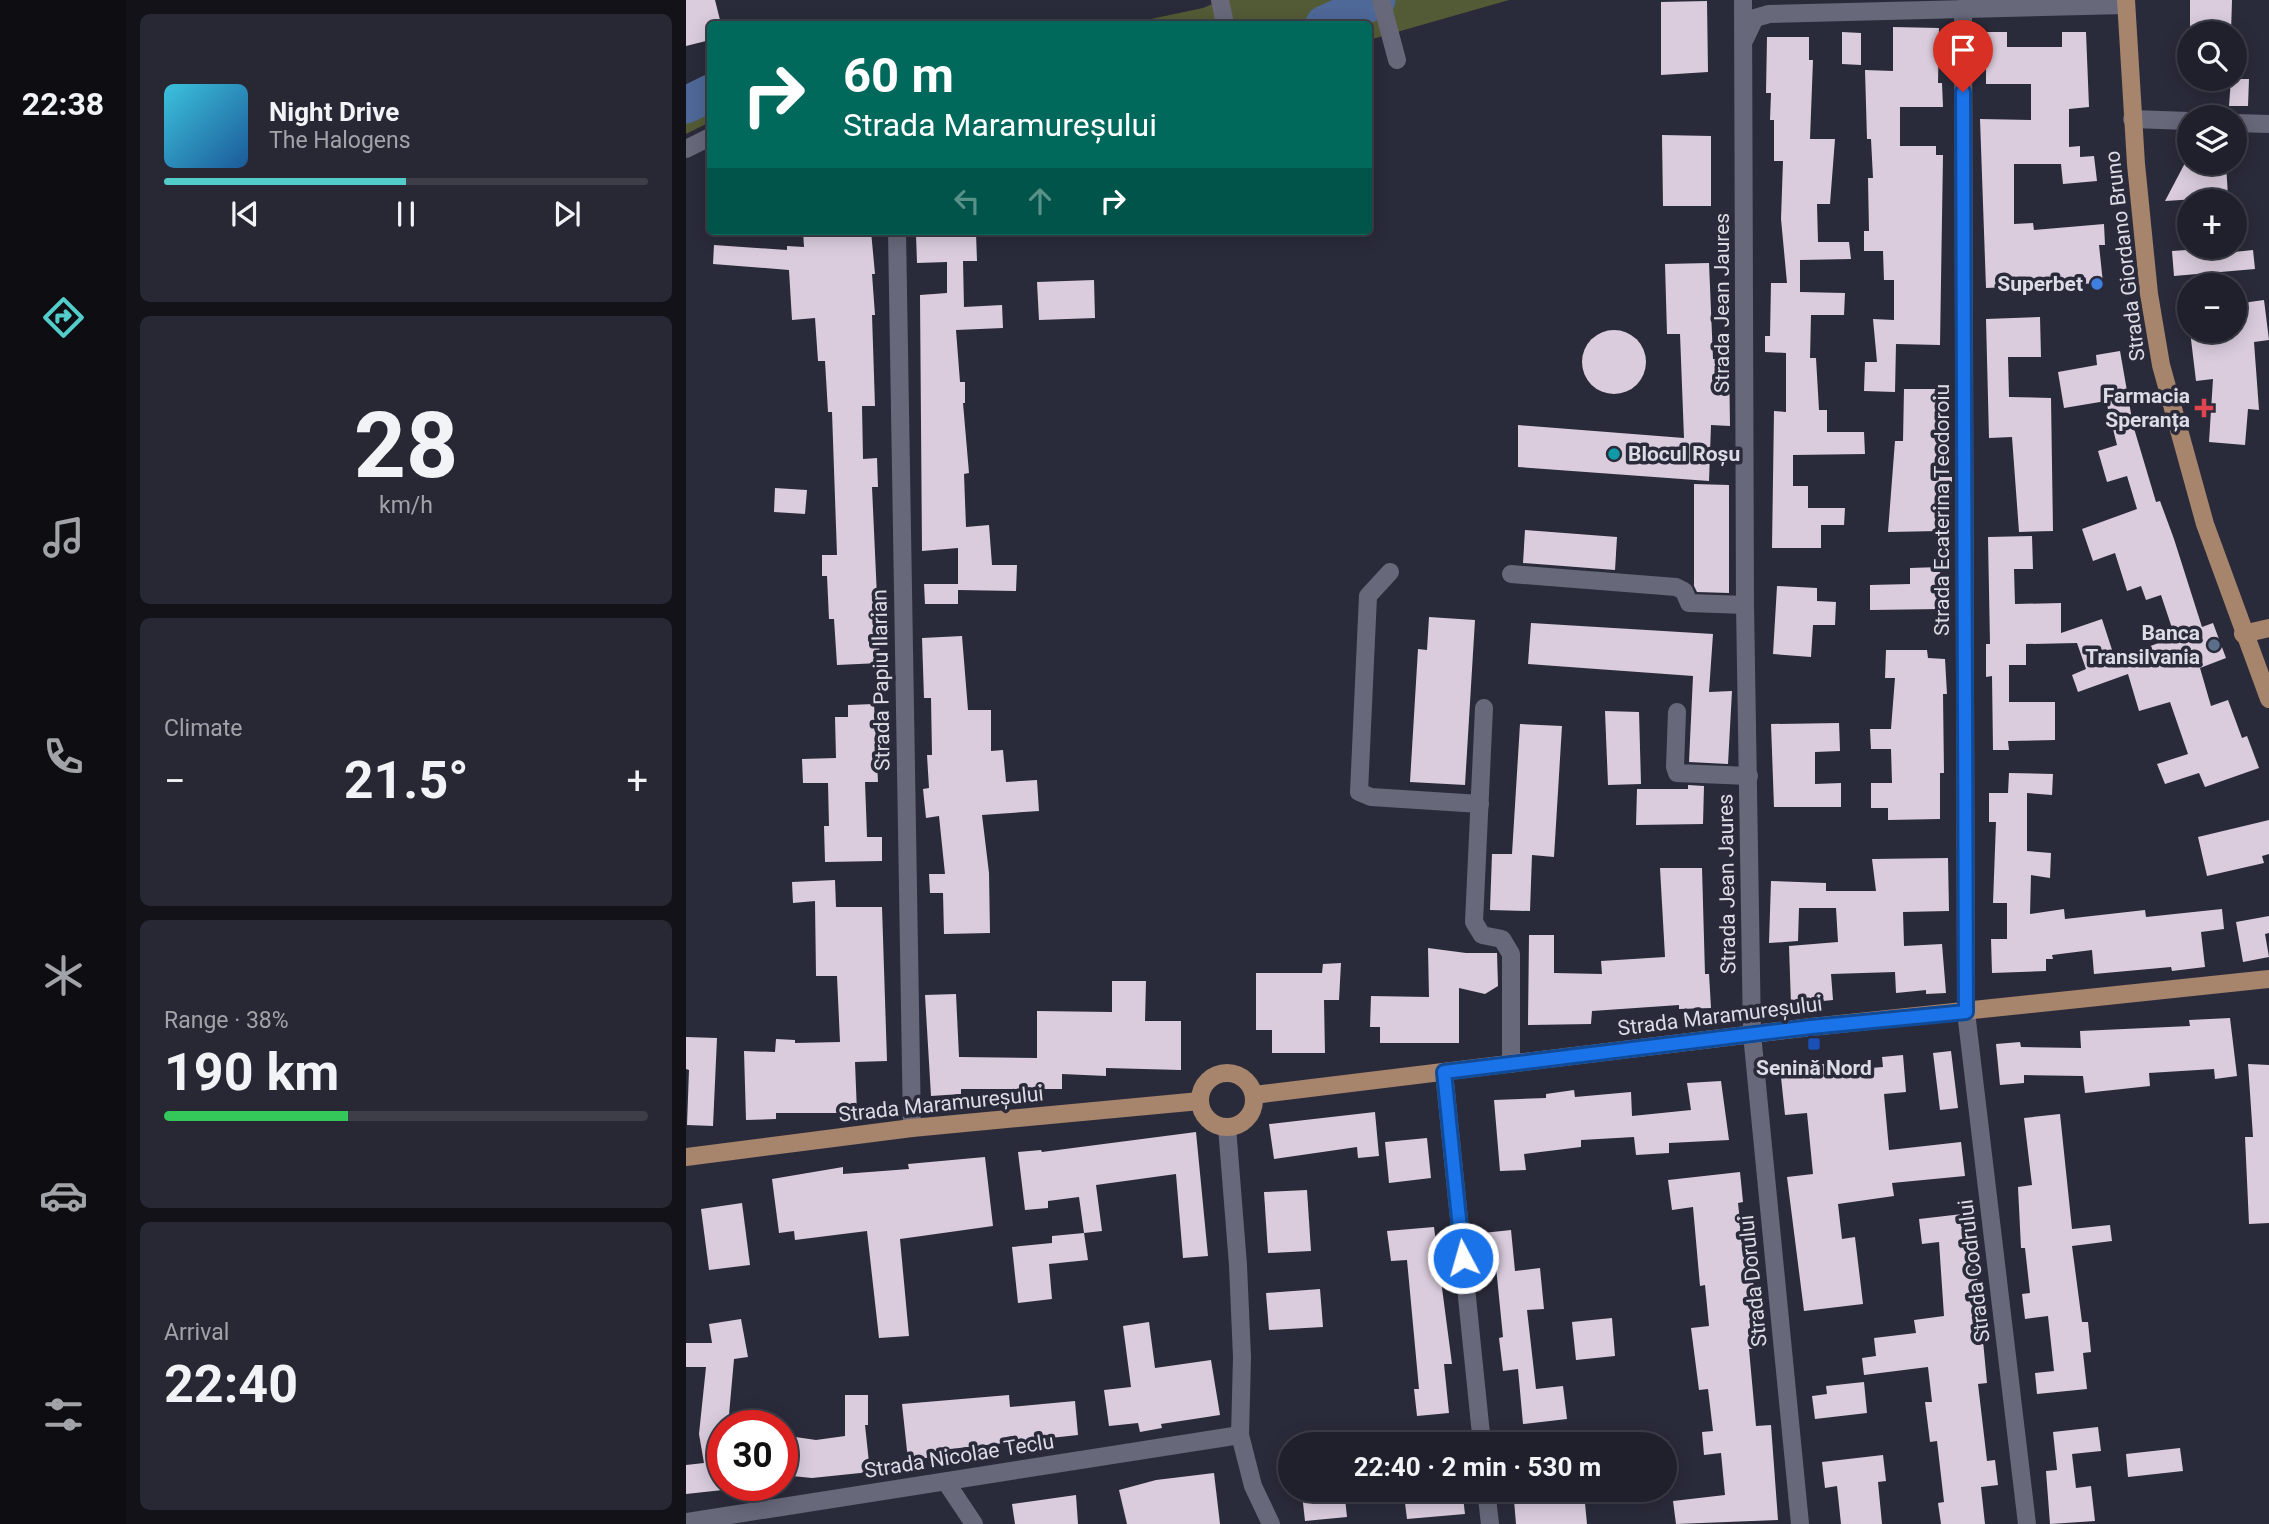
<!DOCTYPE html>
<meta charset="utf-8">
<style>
body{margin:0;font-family:Roboto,sans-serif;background:#282834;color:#f1f3f6;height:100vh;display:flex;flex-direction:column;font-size:26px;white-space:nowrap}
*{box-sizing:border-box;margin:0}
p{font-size:23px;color:#a2a3a9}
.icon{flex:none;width:38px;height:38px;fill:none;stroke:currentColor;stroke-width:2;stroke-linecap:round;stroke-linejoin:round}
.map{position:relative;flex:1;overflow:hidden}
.sheet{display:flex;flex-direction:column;gap:14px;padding:14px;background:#121218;width:560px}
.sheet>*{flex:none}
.top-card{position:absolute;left:21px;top:21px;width:665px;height:214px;border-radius:7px;box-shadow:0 4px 18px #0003,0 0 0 2px #3d3e48;background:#00695c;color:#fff;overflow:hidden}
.tools{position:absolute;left:1491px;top:21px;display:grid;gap:14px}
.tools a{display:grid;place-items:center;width:70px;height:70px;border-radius:50%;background:#20202c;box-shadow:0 4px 18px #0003,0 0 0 2px #3d3e48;font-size:35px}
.speed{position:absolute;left:21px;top:1410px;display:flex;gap:14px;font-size:35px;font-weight:700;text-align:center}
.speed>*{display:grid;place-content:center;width:91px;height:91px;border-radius:50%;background:#20202c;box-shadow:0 4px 18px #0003,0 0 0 2px #3d3e48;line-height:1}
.speed .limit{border:10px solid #d22;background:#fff;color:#111}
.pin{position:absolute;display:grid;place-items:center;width:60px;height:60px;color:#fff;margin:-72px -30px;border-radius:50% 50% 50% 0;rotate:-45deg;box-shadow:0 0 7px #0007}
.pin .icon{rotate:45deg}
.me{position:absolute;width:77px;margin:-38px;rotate:354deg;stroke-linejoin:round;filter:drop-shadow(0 0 5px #0008)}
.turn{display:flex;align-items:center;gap:24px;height:147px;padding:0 21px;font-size:32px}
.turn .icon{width:91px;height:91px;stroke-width:2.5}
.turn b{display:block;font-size:49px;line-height:60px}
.lanes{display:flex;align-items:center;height:66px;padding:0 21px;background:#0003;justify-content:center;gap:35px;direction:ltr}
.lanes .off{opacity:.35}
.big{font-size:52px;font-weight:700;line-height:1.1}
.sheet .card{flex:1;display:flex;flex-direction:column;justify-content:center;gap:10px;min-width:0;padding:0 24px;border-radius:10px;background:#282834}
.sheet .dial{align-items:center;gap:0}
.dial b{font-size:91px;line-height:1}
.song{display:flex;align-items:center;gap:21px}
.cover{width:84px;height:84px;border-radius:10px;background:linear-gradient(135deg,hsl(190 70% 55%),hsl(210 70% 35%))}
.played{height:7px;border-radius:4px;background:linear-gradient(90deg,#53cdca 50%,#3d3e48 50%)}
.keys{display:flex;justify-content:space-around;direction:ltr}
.heat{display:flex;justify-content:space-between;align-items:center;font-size:38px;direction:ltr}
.charge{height:10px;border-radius:5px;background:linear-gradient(90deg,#34c759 38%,#3d3e48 0)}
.trip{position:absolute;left:592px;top:1432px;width:399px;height:70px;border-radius:35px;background:#20202c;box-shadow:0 4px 18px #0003,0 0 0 2px #3d3e48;font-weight:700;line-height:70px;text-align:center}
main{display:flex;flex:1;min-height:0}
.menu{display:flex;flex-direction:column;width:126px;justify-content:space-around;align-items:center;background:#0d0d12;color:#a2a3a9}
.menu .icon{width:49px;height:49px}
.menu .current{color:#53cdca}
.menu b{font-size:32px;color:#f1f3f6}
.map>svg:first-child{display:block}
.green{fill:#525b35}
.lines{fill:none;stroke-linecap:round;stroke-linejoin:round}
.river{stroke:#4e6897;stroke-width:37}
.building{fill:#daccdd}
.minor{stroke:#67687a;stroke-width:18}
.major{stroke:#a7846c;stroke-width:18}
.route-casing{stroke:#114b97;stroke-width:18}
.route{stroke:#1a73e8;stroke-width:12}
.shop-dot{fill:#3f7fe0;stroke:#2a2b3a;stroke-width:2.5}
.health-dot{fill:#e0444e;stroke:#2a2b3a;stroke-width:2.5}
.culture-dot{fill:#0f9aa8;stroke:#2a2b3a;stroke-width:2.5}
.service-dot{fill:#5c6f8a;stroke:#2a2b3a;stroke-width:2.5}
.transit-dot{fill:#1a4fb4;stroke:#2a2b3a;stroke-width:2.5}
.labels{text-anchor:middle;stroke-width:7;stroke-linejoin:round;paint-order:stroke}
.street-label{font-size:21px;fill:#dbdce6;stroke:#2a2b3a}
.poi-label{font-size:21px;font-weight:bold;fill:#dbdce6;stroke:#2a2b3a;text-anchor:end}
</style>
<main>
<nav class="menu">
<b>22:38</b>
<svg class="icon current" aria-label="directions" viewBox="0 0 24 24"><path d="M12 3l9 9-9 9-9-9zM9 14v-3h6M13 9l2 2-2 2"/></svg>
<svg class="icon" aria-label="music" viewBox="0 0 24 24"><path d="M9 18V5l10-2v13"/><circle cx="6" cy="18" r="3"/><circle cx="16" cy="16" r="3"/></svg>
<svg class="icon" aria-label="phone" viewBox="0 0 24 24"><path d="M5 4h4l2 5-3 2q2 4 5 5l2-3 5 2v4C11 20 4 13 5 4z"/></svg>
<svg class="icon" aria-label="climate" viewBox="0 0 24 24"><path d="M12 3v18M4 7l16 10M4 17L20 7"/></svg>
<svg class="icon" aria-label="car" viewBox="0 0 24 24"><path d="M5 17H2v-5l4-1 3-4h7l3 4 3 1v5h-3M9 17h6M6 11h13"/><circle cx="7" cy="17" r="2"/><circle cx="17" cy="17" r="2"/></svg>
<svg class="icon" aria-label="filters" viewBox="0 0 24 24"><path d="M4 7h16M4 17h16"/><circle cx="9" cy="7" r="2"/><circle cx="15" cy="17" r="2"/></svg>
</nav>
<section class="sheet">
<div class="card">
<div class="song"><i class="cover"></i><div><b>Night Drive</b><p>The Halogens</p></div></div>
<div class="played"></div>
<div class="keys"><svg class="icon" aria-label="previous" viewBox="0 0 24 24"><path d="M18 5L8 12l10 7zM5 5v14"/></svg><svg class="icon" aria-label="pause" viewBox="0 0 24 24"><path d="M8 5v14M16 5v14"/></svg><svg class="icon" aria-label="next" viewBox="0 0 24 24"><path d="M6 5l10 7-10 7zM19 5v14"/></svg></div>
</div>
<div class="card dial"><b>28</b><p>km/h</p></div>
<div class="card"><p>Climate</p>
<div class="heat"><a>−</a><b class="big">21.5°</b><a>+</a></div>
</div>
<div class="card"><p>Range · 38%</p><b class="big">190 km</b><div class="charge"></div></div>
<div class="card"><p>Arrival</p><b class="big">22:40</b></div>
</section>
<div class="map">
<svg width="1583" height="1524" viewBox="0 0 1583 1524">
<rect width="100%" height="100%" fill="#2a2b3a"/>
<!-- green -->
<g class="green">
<path d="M536,0H823L683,40L682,24H441L517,8Z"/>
<path d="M24,80V122L0,134V92Z"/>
</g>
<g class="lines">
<!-- river -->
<g class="river">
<path d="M638,24L691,0"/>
<path d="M0,105L24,93"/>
</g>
</g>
<!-- building -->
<g class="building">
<path d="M0,0H29L35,24H24V40L0,46Z"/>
<path d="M1504,0H1546L1545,33H1504Z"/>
<path d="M1021,1L1022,72L975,75V2Z"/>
<path d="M1207,27L1253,28L1252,83H1256L1257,107H1214V146H1250V155H1257L1254,345L1210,344L1209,392L1178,391L1179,362H1191L1187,319L1208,320V280H1198L1197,251H1178V231H1183L1182,178H1187L1185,139H1181L1179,70L1207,71Z"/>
<path d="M1156,32L1175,33V65L1156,64Z"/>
<path d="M1300,32H1321V47H1376V32H1400L1403,107L1383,109V147L1394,146V157L1408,156L1411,181L1377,184L1375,164H1328V224L1347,223L1348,230L1418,224L1419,245H1413L1417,283L1300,288L1294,119L1345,120V84H1300Z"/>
<path d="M1081,37H1123V60H1127L1124,139H1149L1144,204H1131L1132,242H1163L1165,259L1114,260V292L1159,293L1158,315H1125L1124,358H1130L1133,410H1141V432H1178L1179,454L1107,455V486H1122V508H1159L1158,525H1135V548H1086L1088,411L1100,412V353L1079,352V336H1084L1085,283H1101L1095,219L1097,161H1088V120H1084L1085,93H1080Z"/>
<path d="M1545,79H1563L1562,106H1543Z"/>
<path d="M976,135L1025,136V206H977Z"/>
<path d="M1499,163H1540L1542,197L1479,201Z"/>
<path d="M117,231H185L189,274H186L189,315H186L189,406H176L177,459L191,458L192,487H186L194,663L151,665L148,619H143L141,576H136V555H151L146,412H142L139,361H132L129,318L106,320L103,270L27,264L28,245L101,250V246L118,247Z"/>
<path d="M290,233L291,261H277L278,307L316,305L317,328L270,330L274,382H279V403H277L283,473L278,474L280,527L303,525L306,565H331L330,591L272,590V604H239L238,584H272V548L236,551L234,295L261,293V262L231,263L230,235Z"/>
<path d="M1529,248V254L1567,250L1569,269L1488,276L1486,251Z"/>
<path d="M1023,263L1027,359L1043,360L1044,426L1025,425L1023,481L832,467V425L998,438L994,334H981L979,264Z"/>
<path d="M408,280L409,318L353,320L351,282Z"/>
<path d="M1578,300L1583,340L1568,342L1573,410L1562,409L1559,445L1523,442L1527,379L1510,381L1504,331H1549V304Z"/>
<path d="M1354,317L1355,357H1322L1323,397L1365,398L1367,531L1333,532L1326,437L1303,438L1300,319Z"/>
<circle cx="928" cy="362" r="32"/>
<path d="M1434,351L1447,425L1470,502L1474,501L1488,539L1516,627L1527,623L1540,658L1514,668L1525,706L1542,700L1556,738L1561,736L1573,768L1519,787L1513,773L1479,784L1471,764L1502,754L1484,702L1453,711L1442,674L1392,692L1386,675L1400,669L1391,643L1340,644V665H1323V702H1369V740L1322,741L1323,750H1307L1306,676L1300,677V644H1304L1302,537L1346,536L1347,569H1328L1329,604L1375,603V633L1416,619L1429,659L1489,637L1475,595L1460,600L1455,586L1441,591L1429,553L1407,561L1396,529L1451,509L1441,476L1421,482L1412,451L1431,445L1420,401L1378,408L1372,372L1411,365L1410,355Z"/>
<path d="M1218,389H1254V477H1266V499H1252L1253,531L1202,532L1209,441H1217Z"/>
<path d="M1008,484L1043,485V593L1011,592L1008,586Z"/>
<path d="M89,488L121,490L119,514L88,512Z"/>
<path d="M839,530L931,537L929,570L837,563Z"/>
<path d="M1254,567L1255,609L1184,610V585L1224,584V568Z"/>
<path d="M1091,586L1131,588V601L1150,602L1149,625H1127L1125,657L1087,654Z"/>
<path d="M743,617L789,620L779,785L724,782L732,649L741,650Z"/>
<path d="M845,623L1027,634L1023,692L1046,691L1042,764L1003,762L1007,676L842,664Z"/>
<path d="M276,636L282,710H305V751L317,750L320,782L351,780L353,811L296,815L303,873L304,933L258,934L257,893H244L243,874H259L253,816L240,818L237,789L243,788L241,755H246L245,698H238L236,638Z"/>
<path d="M1200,650H1241L1242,658L1259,659L1261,694H1257L1258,773H1254V819L1202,820V808H1185V783H1206L1205,749H1185L1184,729H1205L1209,678H1199Z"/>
<path d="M188,704L192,782H179L181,837H196V861L139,862L138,826H143L142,783H117L116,759L150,758L149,717H162V705Z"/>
<path d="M919,711L953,712L955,784L922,785Z"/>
<path d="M1153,723L1154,751L1129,752V784L1155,783V807H1088L1085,724Z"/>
<path d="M834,724L876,726L868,857L846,855L844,911L804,910L806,854H826Z"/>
<path d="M1323,773L1367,774L1366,795L1341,793V851L1365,853L1364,878L1345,875L1344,914L1378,909L1379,919L1459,910L1460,917L1536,909L1538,929L1515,932L1519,967L1486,971L1485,967L1408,974L1406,950L1366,955L1367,959H1360V971L1306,973L1305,939H1321V903H1307L1310,822H1303V793H1322Z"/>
<path d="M1002,785L1018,786L1017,824L950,825L951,789H1002Z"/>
<path d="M1583,820V854L1576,856L1578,863L1521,876L1512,837Z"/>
<path d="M1262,858L1263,911L1217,912L1218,946L1256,944L1260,993L1240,994V990L1210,993L1209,972L1145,974L1147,1000L1105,1004L1103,946L1152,942L1150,908H1113L1112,941L1083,943L1085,881L1140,883V891H1190L1186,859Z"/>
<path d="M974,868H1016L1019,974H1023L1025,1008L993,1009V1005L906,1011L905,1024L842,1025L843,935H868V973L916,974L915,961L979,957Z"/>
<path d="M149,880L150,907H196L201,1061L169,1062L171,1113H90V1119L60,1120L58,1051L89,1052L90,1039L109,1040V1043L154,1042L151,976H130L129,901L107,903L106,882Z"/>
<path d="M1583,916V933L1579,934L1583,957L1557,962L1550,922Z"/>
<path d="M742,948L780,953H811L812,986L799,994L773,988V1043H694V1027H684L685,996L743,997Z"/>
<path d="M655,963L653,1000H638L639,1053H586V1030H570V973H636L637,964Z"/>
<path d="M426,981H460L459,1021H495V1070L420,1068V1076L376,1074V1089H275V1094L245,1096L239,995L270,994L273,1057L351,1058V1011L426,1012Z"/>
<path d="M1544,1018L1551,1076L1529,1079L1528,1069L1463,1073L1464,1086L1399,1093L1397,1076L1338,1075V1083L1314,1085L1310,1044L1334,1042L1335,1047L1395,1048L1394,1031L1504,1026L1503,1020Z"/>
<path d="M0,1037L31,1038L27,1126L1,1125L3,1070L0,1069Z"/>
<path d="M1265,1051L1272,1108L1254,1110L1247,1053Z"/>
<path d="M1217,1055L1220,1092L1198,1094L1203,1150L1275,1142L1279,1176L1206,1183L1208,1196L1152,1204L1156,1239L1169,1237L1177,1304L1118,1311L1101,1177L1127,1174L1121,1113L1099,1115L1094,1068L1147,1063L1148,1071L1197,1067L1196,1057Z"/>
<path d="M1562,1064L1583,1065V1223L1563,1224L1559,1137H1567Z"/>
<path d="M1035,1081L1043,1140L983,1143V1153L950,1155L948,1137L895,1140V1147L838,1154L840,1170L814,1171L808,1100L860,1098V1094L888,1090L889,1097L945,1092L946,1116L1005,1110L1001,1083Z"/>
<path d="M689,1112L693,1156L672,1158L671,1147L588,1159L583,1124Z"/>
<path d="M1374,1114L1386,1229L1424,1225L1426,1241L1386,1246L1396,1322H1402L1405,1352L1397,1353L1401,1389L1351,1394L1349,1373L1368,1371L1362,1316L1339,1319L1336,1294L1344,1293L1339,1248H1335L1332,1187L1346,1185L1338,1118Z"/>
<path d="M510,1132L522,1256L497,1258L490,1174L410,1185L416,1231L398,1233L393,1197L362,1201V1208L339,1210L332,1152L355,1150L356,1152Z"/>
<path d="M741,1138L745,1178L703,1183L699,1142Z"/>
<path d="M299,1157L307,1226L214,1239L223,1336L193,1338L181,1231L109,1240L108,1231L93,1233L86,1179L157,1167V1174L223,1169L222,1164Z"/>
<path d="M1054,1172L1057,1202L1052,1203L1057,1249H1063L1070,1305H1065L1069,1349H1063L1070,1426L1085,1425L1092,1520L990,1524L987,1501L1039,1495L1035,1453L1018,1455L1016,1432L1027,1431L1022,1389L1013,1390L1005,1328L1023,1326L1019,1285L1014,1286L1007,1207L986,1210L982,1180Z"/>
<path d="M621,1190L625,1251L582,1253L578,1192Z"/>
<path d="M56,1203L64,1265L23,1270L15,1209Z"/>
<path d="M1285,1213L1301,1383L1292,1384L1301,1461L1309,1460L1312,1485L1295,1487L1299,1524H1255L1252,1503L1258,1502L1251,1441L1244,1442L1239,1402H1246L1242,1367L1178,1375L1176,1358L1190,1356L1188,1338L1230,1333L1228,1320L1258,1316L1253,1242L1236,1244L1233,1219Z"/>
<path d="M748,1227L766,1364H758L763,1413L731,1416L728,1389H733L721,1260L705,1261L701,1231Z"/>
<path d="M825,1230L829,1271L854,1268L858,1309L841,1310L850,1389L877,1386L881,1419L837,1424L832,1369L817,1371L813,1338L817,1337L809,1257L800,1258L797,1233Z"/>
<path d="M398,1233L402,1260L363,1264L366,1299L332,1303L326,1247L366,1243V1236Z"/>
<path d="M634,1289L637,1327L583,1330L580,1293Z"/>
<path d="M926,1318L929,1356L890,1360L886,1322Z"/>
<path d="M55,1319L62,1357L48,1359L42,1426H37V1490L0,1494V1465L18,1463L13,1434L20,1367H0V1343H26L23,1324Z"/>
<path d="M463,1322L469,1368L525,1360L534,1415L475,1424L476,1428L454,1432L452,1423L423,1426L418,1390L445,1387L437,1326Z"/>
<path d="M1178,1382L1181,1413L1129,1419L1126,1396L1141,1394L1140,1386Z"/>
<path d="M159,1395H182V1425H179L184,1472L126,1478L96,1475V1435L130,1440L159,1436Z"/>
<path d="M323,1395L324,1407L389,1401L392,1435L264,1449L265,1455L222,1460L216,1404Z"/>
<path d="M1412,1427L1415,1451L1386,1454L1390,1488L1405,1486L1409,1521L1364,1524L1360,1471L1371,1470L1367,1432Z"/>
<path d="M1494,1448L1497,1471L1442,1477L1440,1454Z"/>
<path d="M1197,1455L1200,1481L1192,1482L1196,1524H1155L1151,1486L1139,1488L1136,1462Z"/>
<path d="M528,1473L534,1524H441L433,1490L470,1480Z"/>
<path d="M658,1489L661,1517L619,1521L616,1494Z"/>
<path d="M752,1489H776L779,1514L721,1519L718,1495Z"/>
<path d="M898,1493L901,1524H830L828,1500Z"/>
<path d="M390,1495L392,1524H329L326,1504Z"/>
</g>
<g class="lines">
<!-- minor -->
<g class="minor">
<path d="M534,0L539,24"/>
<path d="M695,0L711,60"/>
<path d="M1057,0L1059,605L1066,1034L1114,1524"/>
<path d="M1277,8L1280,1012L1341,1524"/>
<path d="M1059,39L1069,18L1083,14L1440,5"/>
<path d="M1446,119L1503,121"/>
<path d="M1549,123L1583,124"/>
<path d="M0,149L24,137"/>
<path d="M211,231L226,1128"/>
<path d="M704,572L682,596L673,792L685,797L794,804"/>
<path d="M825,574L990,587L998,591L1003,603L1059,605"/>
<path d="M798,708L788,922L796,935L816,939L825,954V1064"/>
<path d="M991,712L989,767L991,773L1063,776"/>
<path d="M758,1072L796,1444"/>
<path d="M541,1127L552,1265L556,1357L554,1435L567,1486L585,1524"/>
<path d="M260,1482L288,1524"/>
<path d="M800,1489L804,1524"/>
<path d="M0,1522L554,1435"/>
</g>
<!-- major -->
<g class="major">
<path d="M1440,0L1450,164L1463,294L1475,365L1519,524L1583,699"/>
<path d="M1557,634L1583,628"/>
<circle cx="541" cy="1100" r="27"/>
<path d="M568,1095L1125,1027L1583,979"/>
<path d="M0,1157L226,1128L514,1101"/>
</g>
</g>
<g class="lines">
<!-- route casing -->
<g class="route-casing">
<path id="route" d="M777,1258L758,1072L1125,1027L1280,1012L1277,92"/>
</g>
<!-- route -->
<use href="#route" class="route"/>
</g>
<!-- markers -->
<circle class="shop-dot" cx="1411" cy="284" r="7"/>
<path class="health-dot" d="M1514.5 397.5h7v7h7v7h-7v7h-7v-7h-7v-7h7z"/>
<circle class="culture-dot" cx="928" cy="454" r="7"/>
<circle class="service-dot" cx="1528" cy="645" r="7"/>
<rect class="transit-dot" x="1121" y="1037" width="14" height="14" rx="3.5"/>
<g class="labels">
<!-- street labels -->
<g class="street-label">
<text transform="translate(1439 256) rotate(-97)" y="7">Strada Giordano Bruno</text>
<text transform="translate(1036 303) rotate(-90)" y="7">Strada Jean Jaures</text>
<text transform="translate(1256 510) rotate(-90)" y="7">Strada Ecaterina Teodoroiu</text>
<text transform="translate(195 680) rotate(-91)" y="7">Strada Papiu Ilarian</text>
<text transform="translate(1041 884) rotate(-91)" y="7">Strada Jean Jaures</text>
<text transform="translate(1034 1016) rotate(-7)" y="7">Strada Maramureșului</text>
<text transform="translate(255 1104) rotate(-6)" y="7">Strada Maramureșului</text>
<text transform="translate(1288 1271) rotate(-97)" y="7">Strada Codrului</text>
<text transform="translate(1067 1281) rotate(-96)" y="7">Strada Dorului</text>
<text transform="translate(273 1456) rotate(-9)" y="7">Strada Nicolae Teclu</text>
</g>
<!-- poi labels -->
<g class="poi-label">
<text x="1397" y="291">Superbet</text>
<text x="1504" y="403">Farmacia<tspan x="1504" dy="24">Speranța</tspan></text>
<text x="942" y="461" text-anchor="start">Blocul Roșu</text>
<text x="1514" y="640">Banca<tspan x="1514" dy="24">Transilvania</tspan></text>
<text x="1128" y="1075" text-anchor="middle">Senină Nord</text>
</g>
</g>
</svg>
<div class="tools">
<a><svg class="icon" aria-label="search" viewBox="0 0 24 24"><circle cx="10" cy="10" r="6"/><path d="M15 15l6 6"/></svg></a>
<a><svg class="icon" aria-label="layers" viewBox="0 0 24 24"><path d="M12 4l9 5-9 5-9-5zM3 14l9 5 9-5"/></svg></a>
<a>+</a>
<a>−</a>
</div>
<div class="speed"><div class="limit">30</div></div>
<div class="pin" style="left:1277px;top:92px;background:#d93025"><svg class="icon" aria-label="arrive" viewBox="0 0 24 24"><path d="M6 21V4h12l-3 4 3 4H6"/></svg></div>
<svg class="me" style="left:777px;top:1258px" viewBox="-20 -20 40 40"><circle r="17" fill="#1a73e8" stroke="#fff" stroke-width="3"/><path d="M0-11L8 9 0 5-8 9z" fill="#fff"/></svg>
<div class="trip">22:40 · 2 min · 530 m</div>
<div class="top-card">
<div class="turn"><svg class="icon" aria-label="right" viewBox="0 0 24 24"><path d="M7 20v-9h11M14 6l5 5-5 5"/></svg><div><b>60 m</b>Strada Maramureșului</div></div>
<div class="lanes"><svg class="icon off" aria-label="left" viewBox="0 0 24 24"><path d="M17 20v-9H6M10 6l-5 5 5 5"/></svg><svg class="icon off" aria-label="ahead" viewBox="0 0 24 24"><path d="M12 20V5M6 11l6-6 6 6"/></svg><svg class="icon" aria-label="right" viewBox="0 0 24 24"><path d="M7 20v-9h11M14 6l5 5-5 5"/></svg></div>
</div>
</div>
</main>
